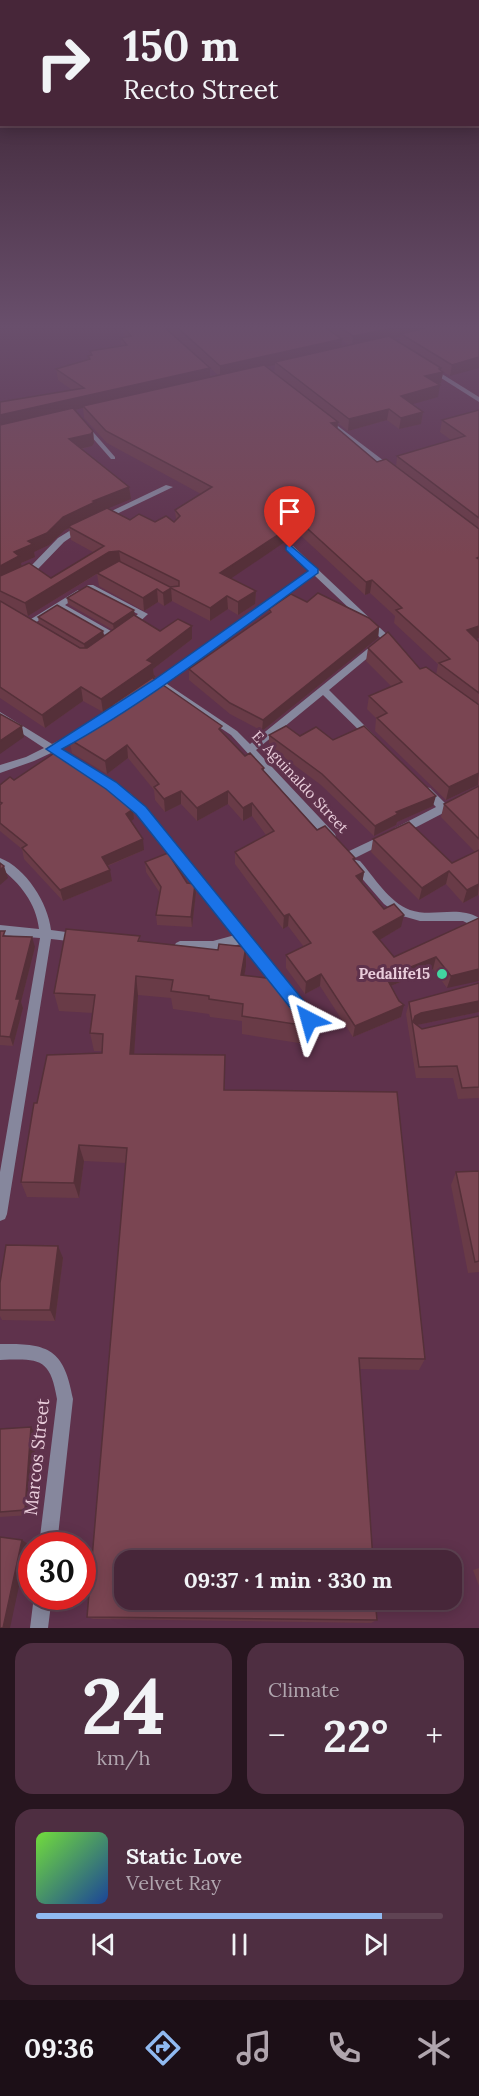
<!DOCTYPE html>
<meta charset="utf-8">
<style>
body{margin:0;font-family:Lora,serif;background:#4e2e41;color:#f1f3f6;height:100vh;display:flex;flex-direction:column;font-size:22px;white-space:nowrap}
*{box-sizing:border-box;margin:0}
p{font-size:20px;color:#b0a5ae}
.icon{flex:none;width:33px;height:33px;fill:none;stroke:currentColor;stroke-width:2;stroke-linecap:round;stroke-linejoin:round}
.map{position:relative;height:1628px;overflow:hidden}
.details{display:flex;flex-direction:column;gap:15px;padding:15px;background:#27151f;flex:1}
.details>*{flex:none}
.guide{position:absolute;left:0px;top:0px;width:480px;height:126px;box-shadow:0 3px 15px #0003,0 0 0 2px #5f4353;background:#472639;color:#f1f3f6;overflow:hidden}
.speed{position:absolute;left:18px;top:1532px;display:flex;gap:12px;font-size:30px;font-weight:700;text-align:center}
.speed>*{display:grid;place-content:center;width:78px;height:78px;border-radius:50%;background:#472639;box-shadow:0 3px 15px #0003,0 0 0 2px #5f4353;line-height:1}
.speed .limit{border:9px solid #d22;background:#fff;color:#111}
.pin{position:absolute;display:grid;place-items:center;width:51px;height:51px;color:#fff;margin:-62px -26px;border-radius:50% 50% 50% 0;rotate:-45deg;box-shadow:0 0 6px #0007}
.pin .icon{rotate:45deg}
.me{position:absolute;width:66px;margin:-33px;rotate:321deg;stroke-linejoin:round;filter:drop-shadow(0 0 4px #0008)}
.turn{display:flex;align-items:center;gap:21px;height:126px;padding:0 24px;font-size:27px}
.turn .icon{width:78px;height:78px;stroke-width:2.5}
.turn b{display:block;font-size:42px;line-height:51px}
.big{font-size:45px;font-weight:700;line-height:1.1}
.details .card{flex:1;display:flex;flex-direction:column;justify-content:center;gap:9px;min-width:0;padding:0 21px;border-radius:18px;background:#4e2e41}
.details .dial{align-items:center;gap:0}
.dial b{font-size:78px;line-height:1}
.song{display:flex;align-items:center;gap:18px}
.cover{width:72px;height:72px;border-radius:9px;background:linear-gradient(135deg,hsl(100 70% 55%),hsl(220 70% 35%))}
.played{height:6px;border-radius:3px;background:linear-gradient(90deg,#90b9f0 85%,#5f4353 85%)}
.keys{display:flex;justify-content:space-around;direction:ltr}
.heat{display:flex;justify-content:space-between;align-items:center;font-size:33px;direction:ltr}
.details .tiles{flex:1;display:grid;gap:15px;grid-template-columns:1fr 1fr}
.card:last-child{grid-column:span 2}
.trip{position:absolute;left:114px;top:1550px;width:348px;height:60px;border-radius:18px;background:#472639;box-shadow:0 3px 15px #0003,0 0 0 2px #5f4353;font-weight:700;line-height:60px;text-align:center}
.dock{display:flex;height:96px;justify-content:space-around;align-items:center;background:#1c0f17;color:#b0a5ae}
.dock .icon{width:42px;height:42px}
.dock .current{color:#90b9f0}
.dock b{font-size:27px;color:#f1f3f6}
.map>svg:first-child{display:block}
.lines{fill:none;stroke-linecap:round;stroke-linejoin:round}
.minor{fill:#86879d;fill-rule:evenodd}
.wall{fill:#693b47;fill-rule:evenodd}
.shaded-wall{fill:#553039}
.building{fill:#7a4552;stroke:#553039;stroke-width:1.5}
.route{fill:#1a73e8;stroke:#114b97;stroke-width:1.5}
.poi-dot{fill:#42d4a0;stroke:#5f324c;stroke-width:2}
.labels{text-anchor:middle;stroke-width:6;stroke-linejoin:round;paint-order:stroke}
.street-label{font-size:15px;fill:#e9cddb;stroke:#5f324c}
.poi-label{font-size:15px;font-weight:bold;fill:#e9cddb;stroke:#5f324c;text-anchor:end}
.near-street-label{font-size:18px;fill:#e9cddb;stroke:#5f324c}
</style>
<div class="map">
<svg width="479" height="1628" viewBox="0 0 479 1628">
<rect width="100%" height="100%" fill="#5f324c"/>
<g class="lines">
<!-- minor -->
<g class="minor">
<path d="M430,369H434L479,397V402L430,371Z"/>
<path d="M326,420H330L392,467V471H386L326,422Z"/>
<path d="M83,425H87L115,457V459H111L83,427Z"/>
<path d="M166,485L173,487L104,520L97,518Z"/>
<path d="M79,525H82L86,527L64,542L37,570L0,588V583L31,566L58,538Z"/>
<path d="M287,546H293L395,642V646H389L314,575L162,684H167L237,731L250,744L376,642H382V646L329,690L375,736L373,738H367L323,695L256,750L335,834L336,837L335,840H327L231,735L161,688L160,685L152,689L147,686L310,571L287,550Z"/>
<path d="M87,585H93L148,614L132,629H126V625L138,614L87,589Z"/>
<path d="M78,590L82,593L81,595L65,605L118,635V639H112L59,608L30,626L27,627L23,624Z"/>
<path d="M0,712L52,744L79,731H85L87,733L85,735L59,748L72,758L71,760H63L51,753L34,761L0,773V765L26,757L44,748L0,719Z"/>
<path d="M83,764L131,794L145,807L289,985L291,989L289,993L285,994L281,993L241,944L213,951L176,949L174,946L176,943L180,941H213L235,935L137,813L123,800L79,771L78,768Z"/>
<path d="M426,787L430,788L445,803L453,802L454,805L453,808L403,834H395L394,831L395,828L436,807L421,791Z"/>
<path d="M385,834L389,835L390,838L389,841L353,859H345L344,856L345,853Z"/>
<path d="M0,858C26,868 48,903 51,930L81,934L83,937L81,940L77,942L51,939L7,1214L5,1219L0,1221V1172L40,938L0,935V925L39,929C36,903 20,883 0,868Z"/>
<path d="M356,860L360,861C374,877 389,902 410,910C433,918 457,905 479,918V929L463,921H420L399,915L384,904L352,867L351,864L352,861Z"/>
<path d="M0,1344C49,1343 64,1349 73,1399L57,1545H39L57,1399C50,1357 39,1359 0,1360Z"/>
<path d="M34,1596H52L48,1628H30Z"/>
</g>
</g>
<!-- wall -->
<g class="wall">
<path d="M123,326L210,377L218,375L164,326H479L450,376L443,372L441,383L437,384L438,397L412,404L423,412L421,424L399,429L387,420L348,431L338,423L337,429L377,462L396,466L397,456L451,440L440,432L442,420L479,410V638L476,639L479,642V786L478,785L446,800L375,731L376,718L367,709L369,696L391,686L366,661L368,648L420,669L436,675L438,664L394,623L395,616L370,593L365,595L298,533L231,578L256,591L255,604L238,615L228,609L210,621L172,601L164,606L158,602L144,611L99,586L97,574L28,616L13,609L80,648H81L39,623L38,617L103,631L104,636L113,630L68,604L67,598L135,616L160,631L192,639L153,669L155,679L223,732L245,756L264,768V771L317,830L354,861L364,872L362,884L401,927L379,940L394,957L479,918L447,988L433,969L391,986L401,1017L353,1037L320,986L305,994L286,968V955L304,947L288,926L283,929L235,864V852L266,835L252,816L243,821L228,804L197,821L181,804L165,812L155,800L154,790L128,758L107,774L72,753L69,739L113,710L112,705L103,712L83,701L45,728L0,698V402L72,390L58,380L56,369L88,359V356L90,355V351L121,346V338H125ZM400,337L399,343L393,339ZM342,340L348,345L341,347ZM275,365L274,373L266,367ZM83,408L84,418L107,443L201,494L175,510L176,520L174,522H155L130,520L107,508L131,499L129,487L82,449L92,446L94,443L93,431L75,410ZM69,528L71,540L93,552L51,578L21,566V563L35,557L34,552L49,545L65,530Z"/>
<path d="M307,602L379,627L378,638L262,731L230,714L189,680V669L269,613V609Z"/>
<path d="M269,735L300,736L333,740L433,806L397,822L396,825L374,836L321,785L269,746Z"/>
<path d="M94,772L95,777L133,809L134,819L131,821L144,850L108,866L112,881L63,901L24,859L22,849L0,831V785L14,780Z"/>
<path d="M479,786V896L478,895L463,903L446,884L419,900L371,852L373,839L452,863L475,852L441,817L444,804Z"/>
<path d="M145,862L187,883L195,884L196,893L192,927L157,925L156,915L160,893L146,872Z"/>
<path d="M0,931L6,936L35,947L21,1002L23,1008L13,1046L0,1045Z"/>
<path d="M140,936V942L246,966L244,976L308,1009L305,1044L242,1034V1021L210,1017L209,1014L173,1009L171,998L138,995L134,1054L225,1072V1090L425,1359L419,1370L360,1369L377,1620L371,1623L93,1619L87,1617L126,1163L84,1161L79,1198L27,1197L21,1182L37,1103L102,1053V1051H94L90,1033L93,1013L59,1011L54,993Z"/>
<path d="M409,1002L479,1012L417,1025L422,1029L479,1016V1098L458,1099L453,1078H416L406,1014Z"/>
<path d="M479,1171V1272L468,1273L451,1185L456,1172Z"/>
<path d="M63,1258L55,1321L2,1320L0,1316V1283Z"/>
<path d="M0,1429L36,1434L30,1515L0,1517Z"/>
<path d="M479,1568V1586L473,1570Z"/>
</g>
<!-- shaded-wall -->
<g class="shaded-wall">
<path d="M0,326H27L0,330Z"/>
<path d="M405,326H457L401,334L400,337L352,347L353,336Z"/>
<path d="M342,339L341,350L275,362V365L220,377V366Z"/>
<path d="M479,357V368L450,376L452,365Z"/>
<path d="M210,368V379L83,406V408L0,427V415Z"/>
<path d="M441,368L440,372H443L441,383L423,387L425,376Z"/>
<path d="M440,385L438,397L399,408L401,396Z"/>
<path d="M389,409L387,420L348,431L349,419Z"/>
<path d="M423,412L421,424L399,429L401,418Z"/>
<path d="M338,422L337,434L331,423Z"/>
<path d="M93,431L94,443L92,446L71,451L69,439Z"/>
<path d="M129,487L131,499L97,513V515L65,530L49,545L34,552L35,557L21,563L22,569L0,580V566L14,552L28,541L63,517L93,501Z"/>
<path d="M299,521L298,533L220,586V573Z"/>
<path d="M119,551L121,564L111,565L28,616L25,603L109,552Z"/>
<path d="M372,580L370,593L365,595L366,582Z"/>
<path d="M171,588L172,601L164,606L163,593Z"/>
<path d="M157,589L158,602L144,611L143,598Z"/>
<path d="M256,591L255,604L238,615V602Z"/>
<path d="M227,596L228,609L210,621V608Z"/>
<path d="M134,610L135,616L114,630L113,624Z"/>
<path d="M192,626V639L153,669L154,676L103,712L101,699L147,660Z"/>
<path d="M479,626V638L464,643L467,630Z"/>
<path d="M379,627L378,638L262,731L263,720Z"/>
<path d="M103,631L104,637L85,650L84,644Z"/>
<path d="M81,687L83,701L45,728L42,715Z"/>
<path d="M22,726L24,737L0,754V741Z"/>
<path d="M127,745L128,758L107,774L105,761Z"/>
<path d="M479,773L478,785L446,800L449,787Z"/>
<path d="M181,791V804L165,812L164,799Z"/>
<path d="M228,791V804L197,821V808Z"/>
<path d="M436,796L433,806L397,822L396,825L374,836L375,826L396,812Z"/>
<path d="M252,803V816L243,821V808Z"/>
<path d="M133,809L134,819L127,824L126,814Z"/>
<path d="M143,839L144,850L104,867L102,857Z"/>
<path d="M4,866L8,878L0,885V870Z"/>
<path d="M110,870L112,881L63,901L60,890Z"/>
<path d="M449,871L446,884L419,900L422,888Z"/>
<path d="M364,872L362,884L356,876Z"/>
<path d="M195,884L196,893L192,927L191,917Z"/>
<path d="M479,884L478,895L463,903L467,890Z"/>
<path d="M289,914L288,926L283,929L284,916Z"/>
<path d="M404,915L401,927L371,945L373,932Z"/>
<path d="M32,937L35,947L21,1002L23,1008L13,1046L10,1037L16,999Z"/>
<path d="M246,947V966L241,994V975Z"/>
<path d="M436,957L433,969L383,989L386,977Z"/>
<path d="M479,969V981L447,988L451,976Z"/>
<path d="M321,974L320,986L305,994L306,982Z"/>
<path d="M136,976L138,995L133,1071L130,1054Z"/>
<path d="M479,1001V1012L417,1025L413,1028L412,1025L415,1016L421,1013Z"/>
<path d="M404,1005L401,1017L353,1037L355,1026Z"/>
<path d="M79,1145L84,1161L79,1198L74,1183Z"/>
<path d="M58,1246L63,1258L55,1321L50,1310Z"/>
<path d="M31,1427L36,1434L30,1515L25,1510Z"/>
<path d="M22,1540L28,1544L10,1628H3Z"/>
</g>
<!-- building -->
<g class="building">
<path d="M123,326H163L210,368L0,415V402L84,388L56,369L90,359L88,356L92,355L90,351L127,345L121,338L131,336Z"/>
<path d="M176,326H323L342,339L220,366Z"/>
<path d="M337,326H405L353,336Z"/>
<path d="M434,326H479V357L452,365L401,334Z"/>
<path d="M389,336L441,368L439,369L443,372L425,376L440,385L401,396L423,412L401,418L389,409L349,419L275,362Z"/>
<path d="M264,365L338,422L331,423L377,462L386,459L479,529V557L477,558L479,559V626L467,630L479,642V693L439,663L450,659L396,610L402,608L372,580L366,582L299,521L220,573L256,591L238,602L227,596L210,608L171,588L163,593L157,589L143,598L97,573L119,561L170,587L179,586V581L119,551L109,552L25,603L0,591V576L29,563L51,578L104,546L69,527L71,525L107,508L130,520L139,514L155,522L166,516L174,522L180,516L175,510L212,487L106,431L83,406Z"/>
<path d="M73,408L93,431L91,434L69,439L129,487L93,501L95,502L63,517L47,533L28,541L33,544L14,552L19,556L0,566V425Z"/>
<path d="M479,410V518L397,456L465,436L442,420Z"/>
<path d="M87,586L134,610L113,624L67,598Z"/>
<path d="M318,593L369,618L379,627L263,720L230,703L189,669L271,612L269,609L291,594L307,602Z"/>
<path d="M0,601L80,648H87L134,615L160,631L178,619L192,626L147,660L153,663L101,699L81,687L42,715L0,687Z"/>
<path d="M57,605L103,631L84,644L38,617Z"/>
<path d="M388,632L420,669L426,667L479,705V773L449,787L377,718L387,713L369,696L402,682L368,648Z"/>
<path d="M155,676L153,678L222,726L219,729L245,756L250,753L264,768L262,769L317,830L325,826L355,858L353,859L364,872L356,876L384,909L394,904L404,915L373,932L394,957L479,918V969L451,976L436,957L386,977L399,1001L404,1005L355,1026L321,974L306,982L286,955L311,943L289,914L284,916L235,852L274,831L252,803L243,808L228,791L197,808L181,791L164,799L154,787L159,784L127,745L105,761L69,739L116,707L112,705Z"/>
<path d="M0,714L22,726L0,741Z"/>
<path d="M286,726L300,736L316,727L333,740L364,726L436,796L396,812L398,814L375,826L322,774L269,735Z"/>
<path d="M59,750L94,772L91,775L133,809L126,814L143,839L102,857L110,870L60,890L22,848L27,845L0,823V805L2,803L0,802V785L10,777L14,780Z"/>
<path d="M479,786V839L444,804Z"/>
<path d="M409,822L452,863L479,850V884L467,890L449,871L422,888L373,839Z"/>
<path d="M168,853L187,883L195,884L191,917L156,915L161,887L145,862Z"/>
<path d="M0,863L4,866L0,870Z"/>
<path d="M66,929L140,936L138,941L192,947L218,950L219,944L246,947L241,975L282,980L308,1009L307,1026L242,1016L243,1004L209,999V996L171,991L173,980L136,976L130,1054L225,1055L224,1090L397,1092L425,1359L359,1358L373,1560H124V1599H375L377,1620L87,1617L127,1148L79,1145L74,1183L21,1182L34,1103H37L47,1055L102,1053L103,1034L90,1033L95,995L54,993Z"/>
<path d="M0,931H5L3,936L32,937L16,999H20L10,1037L0,1036Z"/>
<path d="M479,983V1001L421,1013L415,1016L413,1022L422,1029L479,1016V1087L462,1088L457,1066L419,1067L409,1002Z"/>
<path d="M479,1171V1261L475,1262L456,1172Z"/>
<path d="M6,1245L58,1246L50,1310H0V1283Z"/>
<path d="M31,1427L25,1510L0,1512V1429Z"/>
<path d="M0,1537L22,1540L3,1628H0Z"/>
</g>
<!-- sky -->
<linearGradient id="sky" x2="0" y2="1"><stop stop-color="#341c2a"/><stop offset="0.59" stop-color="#694f6c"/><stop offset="1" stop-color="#694f6c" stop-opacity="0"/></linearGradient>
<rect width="479" height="554" fill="url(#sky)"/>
<!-- route -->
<path class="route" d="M290,545L318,569V573C235,633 153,699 62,749L116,782L146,807L315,1015L318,1020L315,1025L309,1027L304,1025L136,814L106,789L46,749L154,680L308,571L286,550V546Z"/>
<!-- markers -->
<circle class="poi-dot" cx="442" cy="974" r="6"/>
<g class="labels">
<!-- street labels -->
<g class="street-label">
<text transform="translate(300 782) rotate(47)" y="5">E. Aguinaldo Street</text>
</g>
<!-- poi labels -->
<g class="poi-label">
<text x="430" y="979">Pedalife15</text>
</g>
<!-- near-street labels -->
<g class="near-street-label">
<text transform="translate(37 1457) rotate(-84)" y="6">Marcos Street</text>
</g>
</g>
</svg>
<div class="speed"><div class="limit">30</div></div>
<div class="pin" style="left:290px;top:548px;background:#d93025"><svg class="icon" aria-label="arrive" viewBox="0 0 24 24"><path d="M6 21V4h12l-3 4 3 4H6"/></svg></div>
<svg class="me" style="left:309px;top:1020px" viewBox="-20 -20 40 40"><path d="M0-17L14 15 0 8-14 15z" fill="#1a73e8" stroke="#fff" stroke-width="4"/></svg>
<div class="trip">09:37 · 1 min · 330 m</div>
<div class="guide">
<div class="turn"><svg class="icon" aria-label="right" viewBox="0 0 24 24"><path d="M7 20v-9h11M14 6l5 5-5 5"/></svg><div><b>150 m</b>Recto Street</div></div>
</div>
</div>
<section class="details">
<div class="tiles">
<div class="card dial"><b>24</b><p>km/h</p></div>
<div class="card"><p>Climate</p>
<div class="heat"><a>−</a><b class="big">22°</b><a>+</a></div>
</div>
<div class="card">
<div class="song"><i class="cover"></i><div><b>Static Love</b><p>Velvet Ray</p></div></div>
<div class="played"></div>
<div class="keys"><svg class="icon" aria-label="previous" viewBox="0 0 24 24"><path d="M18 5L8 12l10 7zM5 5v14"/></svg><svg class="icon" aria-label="pause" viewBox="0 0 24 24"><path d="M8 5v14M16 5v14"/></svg><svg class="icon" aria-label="next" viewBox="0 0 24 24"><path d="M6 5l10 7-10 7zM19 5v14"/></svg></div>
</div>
</div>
</section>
<nav class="dock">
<b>09:36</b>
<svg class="icon current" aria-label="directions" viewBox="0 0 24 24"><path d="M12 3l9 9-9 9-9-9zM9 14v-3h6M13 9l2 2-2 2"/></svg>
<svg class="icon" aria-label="music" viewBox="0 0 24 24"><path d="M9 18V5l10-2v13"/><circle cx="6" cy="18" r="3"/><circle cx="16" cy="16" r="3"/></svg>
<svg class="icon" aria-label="phone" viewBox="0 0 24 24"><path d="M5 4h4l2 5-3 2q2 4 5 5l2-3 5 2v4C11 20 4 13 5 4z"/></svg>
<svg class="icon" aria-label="climate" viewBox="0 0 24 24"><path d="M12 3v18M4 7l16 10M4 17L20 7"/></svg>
</nav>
